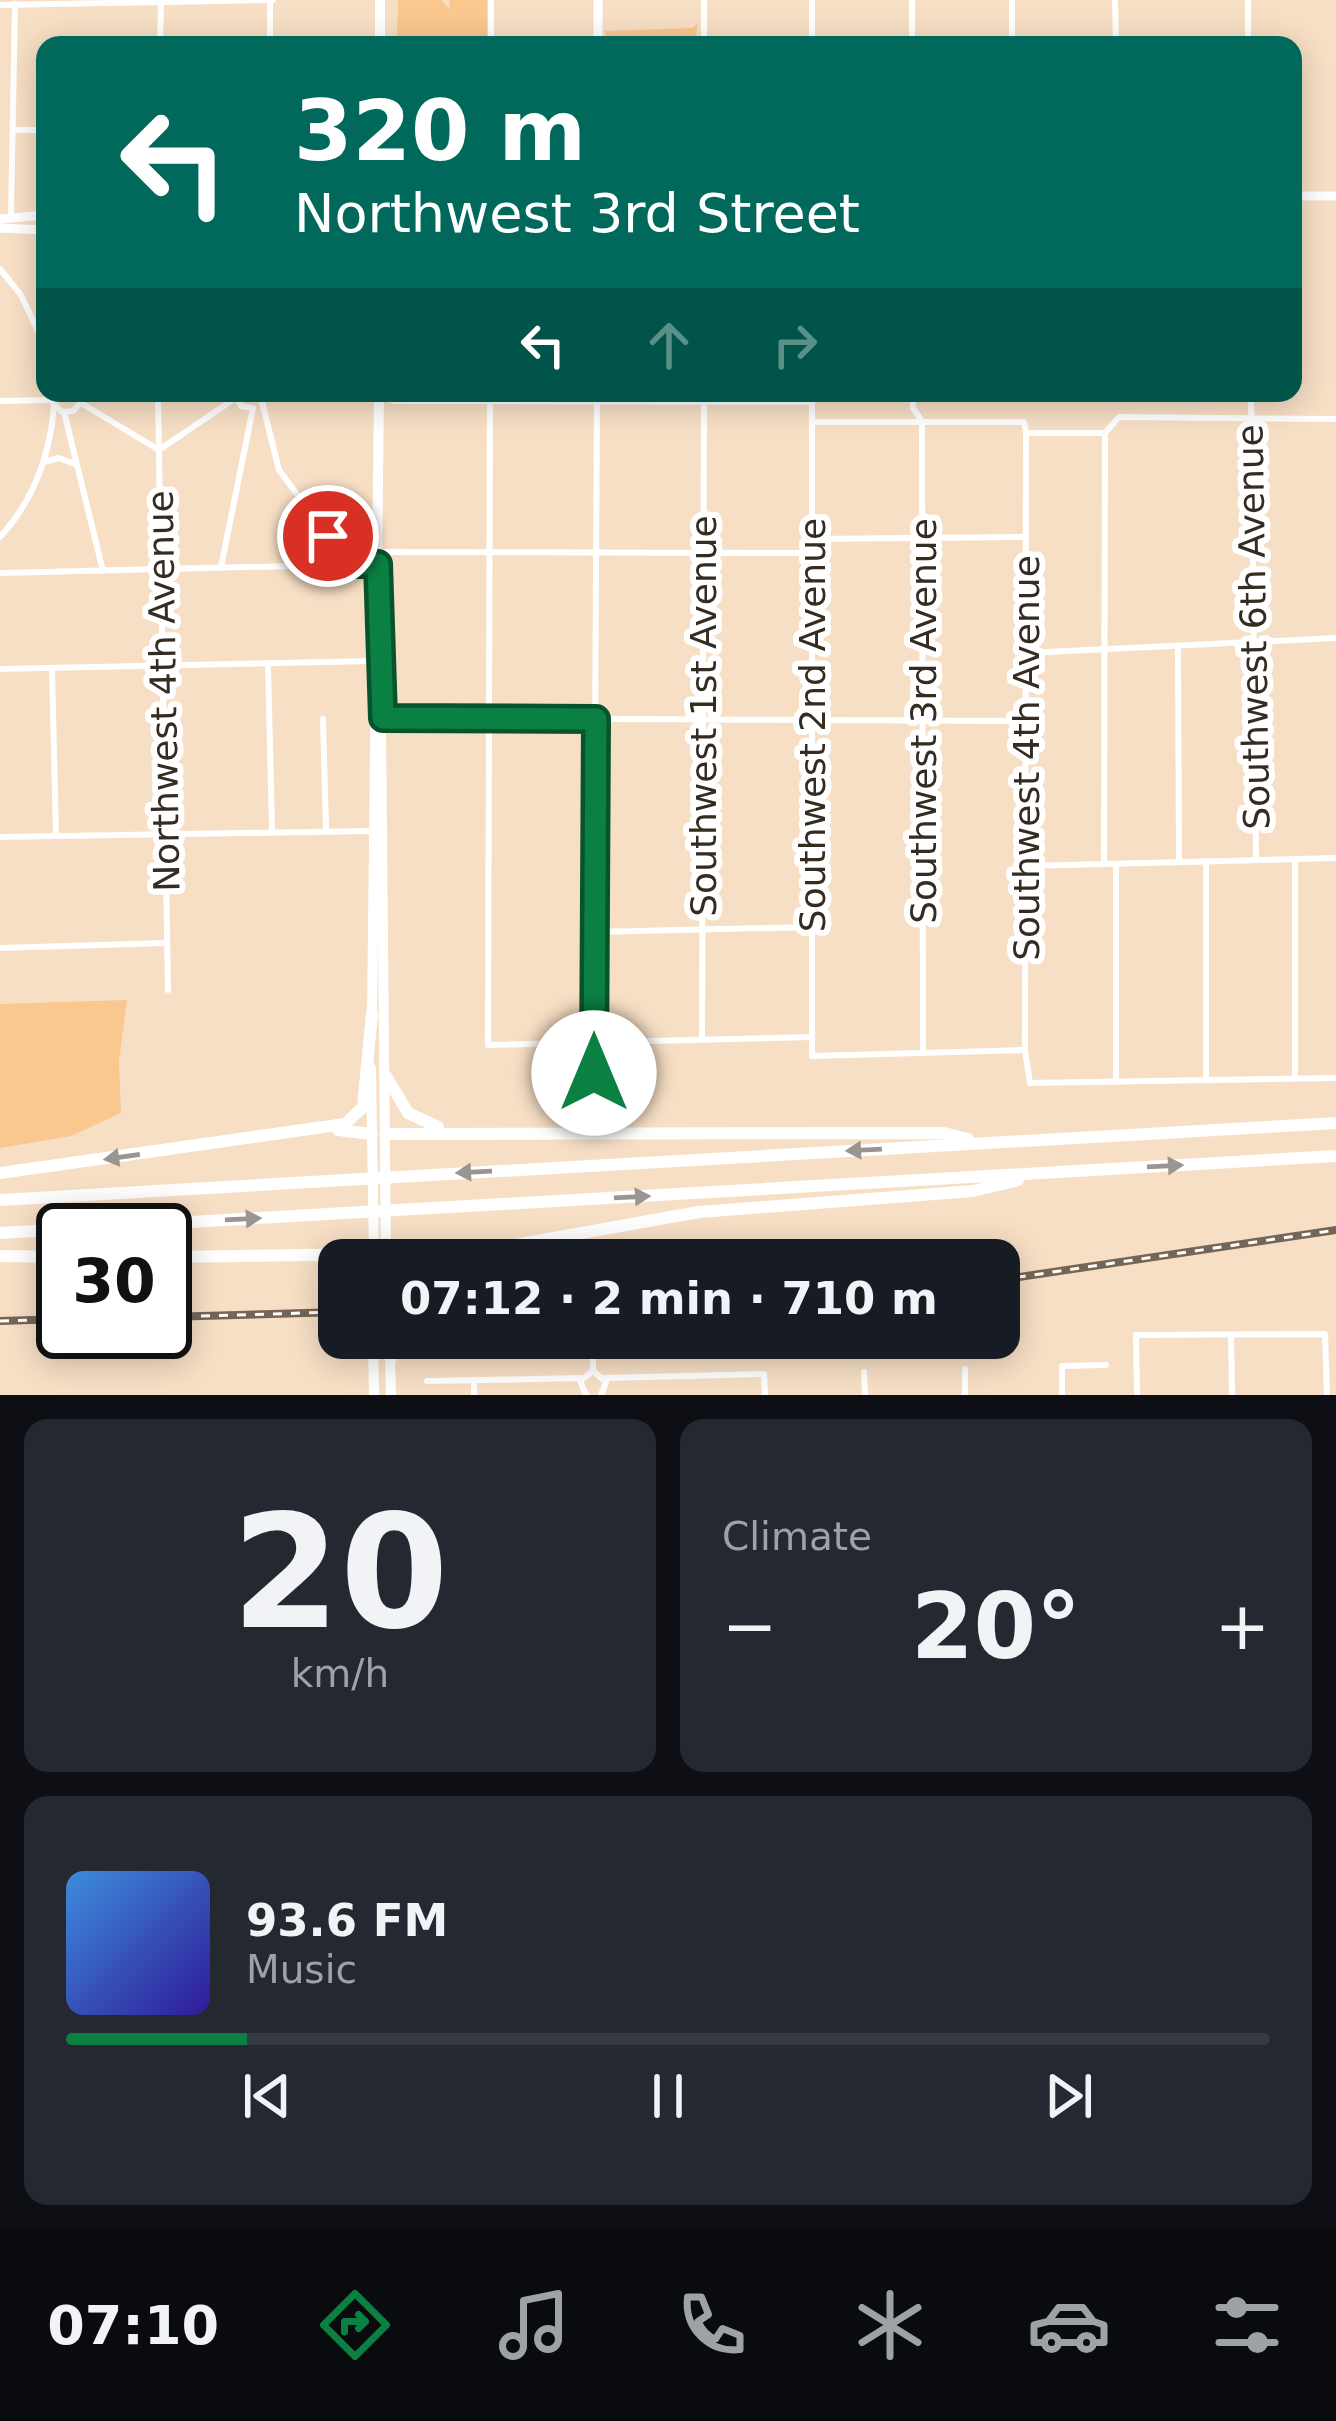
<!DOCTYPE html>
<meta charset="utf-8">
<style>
body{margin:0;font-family:"DejaVu Sans",sans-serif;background:#242831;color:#f1f3f6;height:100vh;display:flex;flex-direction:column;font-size:45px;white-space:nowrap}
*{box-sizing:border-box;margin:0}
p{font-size:39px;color:#9ea1a6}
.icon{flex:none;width:66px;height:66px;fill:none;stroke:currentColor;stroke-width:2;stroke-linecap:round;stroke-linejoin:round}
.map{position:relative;height:1395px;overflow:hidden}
.details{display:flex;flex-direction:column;gap:24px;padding:24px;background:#0d0f14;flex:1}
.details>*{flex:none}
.banner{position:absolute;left:36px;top:36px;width:1266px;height:366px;border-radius:24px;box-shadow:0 6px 30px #0003;background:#00695c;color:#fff;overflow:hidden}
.speed{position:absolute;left:36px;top:1203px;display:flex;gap:24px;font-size:60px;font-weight:700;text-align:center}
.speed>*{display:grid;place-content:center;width:156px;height:156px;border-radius:50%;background:#171b24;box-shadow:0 6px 30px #0003;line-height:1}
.speed .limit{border:6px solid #111;border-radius:18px;background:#fff;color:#111}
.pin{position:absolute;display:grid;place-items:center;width:102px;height:102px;color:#fff;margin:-51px;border:6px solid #fff;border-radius:50%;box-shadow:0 3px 12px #0007}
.me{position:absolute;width:132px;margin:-66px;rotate:0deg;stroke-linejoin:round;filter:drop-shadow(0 0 9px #0008)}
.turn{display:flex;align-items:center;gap:42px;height:252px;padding:0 60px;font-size:54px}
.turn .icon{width:156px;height:156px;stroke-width:2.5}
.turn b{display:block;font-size:84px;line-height:102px}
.lanes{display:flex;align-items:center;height:114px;padding:0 60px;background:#0003;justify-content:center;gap:60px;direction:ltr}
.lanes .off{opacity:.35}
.big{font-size:90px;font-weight:700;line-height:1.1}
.details .card{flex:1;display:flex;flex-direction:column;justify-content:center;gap:18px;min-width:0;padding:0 42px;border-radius:24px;background:#242831}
.details .dial{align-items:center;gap:0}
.dial b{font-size:156px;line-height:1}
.song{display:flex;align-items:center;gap:36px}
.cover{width:144px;height:144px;border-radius:18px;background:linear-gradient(135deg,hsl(210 70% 55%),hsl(250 70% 35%))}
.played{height:12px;border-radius:6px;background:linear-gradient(90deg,#0b8043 15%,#363941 15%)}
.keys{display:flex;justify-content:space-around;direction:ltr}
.heat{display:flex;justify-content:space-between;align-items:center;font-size:66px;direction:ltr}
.details .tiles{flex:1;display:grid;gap:24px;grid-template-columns:1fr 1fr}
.card:last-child{grid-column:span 2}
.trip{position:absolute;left:318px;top:1239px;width:702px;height:120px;border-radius:24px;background:#171b24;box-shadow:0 6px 30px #0003;font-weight:700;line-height:120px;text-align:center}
.tab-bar{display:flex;height:192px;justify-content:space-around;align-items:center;background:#090b0e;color:#9ea1a6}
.tab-bar .icon{width:84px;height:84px}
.tab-bar .selected{color:#0b8043}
.tab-bar b{font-size:54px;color:#f1f3f6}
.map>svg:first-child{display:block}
.green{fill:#fac78f}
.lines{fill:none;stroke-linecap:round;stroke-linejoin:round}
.street{stroke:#fff;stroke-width:6}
.secondary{stroke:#fff;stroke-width:9}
.primary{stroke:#fff;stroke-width:10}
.highway{stroke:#fff;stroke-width:12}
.rail-casing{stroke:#746657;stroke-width:8}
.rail{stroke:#fff;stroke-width:3;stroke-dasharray:9;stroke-linecap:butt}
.oneway{fill:#9a9590}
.route-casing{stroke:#07532c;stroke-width:30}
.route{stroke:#0b8043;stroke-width:21}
.labels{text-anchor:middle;stroke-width:12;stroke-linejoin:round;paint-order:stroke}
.street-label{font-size:36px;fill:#342b21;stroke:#fff}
</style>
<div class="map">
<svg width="1336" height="1395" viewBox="0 0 1336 1395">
<rect width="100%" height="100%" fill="#f7dfc5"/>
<!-- green -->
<g class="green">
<path d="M398,0H441L449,9L450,0H487V45L397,41Z"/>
<path d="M698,22L694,45H609L605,31L693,28Z"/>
<path d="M127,1000L119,1061L121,1113L71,1136L0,1148V1004Z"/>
</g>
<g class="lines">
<!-- street -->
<g class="street">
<path d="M812,0V45"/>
<path d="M912,0V45"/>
<path d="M1012,0V45"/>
<path d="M1115,0L1116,45"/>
<path d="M1248,0V45"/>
<path d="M270,1V45"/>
<path d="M0,5L273,0"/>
<path d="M160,45L161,1"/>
<path d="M491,45V0"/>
<path d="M704,45V0"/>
<path d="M14,130H45"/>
<path d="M11,215L15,4"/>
<path d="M0,269L21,295L45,346"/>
<path d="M158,393L168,990"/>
<path d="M234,393L241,406L252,408"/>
<path d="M365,393L396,401L812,402"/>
<path d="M490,393L488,1045L811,1037"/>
<path d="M812,393V1056L1025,1050"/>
<path d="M913,393V408L922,421L923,1053"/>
<path d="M1251,393L1256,860"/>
<path d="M264,394L349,393"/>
<path d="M0,401L51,400"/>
<path d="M262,402L279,470L349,564"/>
<path d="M53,403L62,412L73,411L82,401L81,393"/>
<path d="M81,403L159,450L234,399"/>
<path d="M64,412L103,571"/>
<path d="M812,422H1024L1026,433H1105L1119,417L1336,419"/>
<path d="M1026,433L1025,1050L1030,1083L1336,1078"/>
<path d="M44,462L59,458L75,464"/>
<path d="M0,537C34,500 50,455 54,406"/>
<path d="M812,539L1025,537"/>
<path d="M378,552L812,553"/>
<path d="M221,567L253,408"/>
<path d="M0,573L375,564"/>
<path d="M1178,647L1179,862"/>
<path d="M1026,653L1336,638"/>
<path d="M268,664L272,830"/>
<path d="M52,668L56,836"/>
<path d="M0,669L373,661"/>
<path d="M383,718L1026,721"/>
<path d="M323,719L326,828"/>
<path d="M0,837L371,831"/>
<path d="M1295,859V1078"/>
<path d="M1206,861V1080"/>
<path d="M1104,864L1105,433"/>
<path d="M1116,864V1082"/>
<path d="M1026,866L1336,858"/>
<path d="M594,932L811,927"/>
<path d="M0,948L166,943"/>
<path d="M702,1037L704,393"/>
<path d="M593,1105L597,393"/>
<path d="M1231,1336L1232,1395"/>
<path d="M965,1369V1395"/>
<path d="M593,1370V1338"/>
<path d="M864,1372L865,1395"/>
<path d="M605,1378L764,1374L765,1395"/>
<path d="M427,1381L582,1378"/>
<path d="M474,1395V1380"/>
<path d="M586,1395L580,1381L593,1371L606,1382L601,1395"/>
<path d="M1062,1395V1366L1106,1365"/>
<path d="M1137,1395L1136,1335L1325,1334L1327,1395"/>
</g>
<!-- secondary -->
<g class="secondary">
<path d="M598,45V0"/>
<path d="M1293,196H1336"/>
<path d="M0,219L45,215"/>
<path d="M0,228L45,230"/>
</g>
<!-- primary -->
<g class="primary">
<path d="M380,0V45"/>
<path d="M380,622L386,1260"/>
<path d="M372,1019L379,393"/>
<path d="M371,1068L374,1260"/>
<path d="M373,1338L374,1395"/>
<path d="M390,1353L391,1395"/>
</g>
<!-- highway -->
<g class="highway">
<path d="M386,1076L408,1113L438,1127"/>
<path d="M338,1130L372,1134"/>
<path d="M386,1134L944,1133L968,1139"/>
<path d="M0,1173L345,1124L363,1107L372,1014"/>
<path d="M0,1200L1336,1123"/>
<path d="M0,1233L1336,1156"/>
<path d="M386,1253L438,1256"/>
<path d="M0,1256L63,1257"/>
<path d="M165,1257L374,1254"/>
<path d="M431,1260L699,1212L973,1191L1018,1180"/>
<path d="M391,1358L394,1338"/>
</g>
<!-- rail casing -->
<g class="rail-casing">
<g id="rail">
<path d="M999,1280L1336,1230"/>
<path d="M165,1317L339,1312"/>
<path d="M0,1321L63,1319"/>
</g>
</g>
<!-- rail -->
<use href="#rail" class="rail"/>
</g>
<!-- one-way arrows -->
<defs><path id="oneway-solid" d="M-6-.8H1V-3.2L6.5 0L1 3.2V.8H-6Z" transform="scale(3)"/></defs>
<g class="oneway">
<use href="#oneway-solid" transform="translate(864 1150) rotate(177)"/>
<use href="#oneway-solid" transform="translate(122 1157) rotate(172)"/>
<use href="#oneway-solid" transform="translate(1165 1166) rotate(-3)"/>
<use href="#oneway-solid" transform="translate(474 1172) rotate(177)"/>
<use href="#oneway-solid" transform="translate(632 1197) rotate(-3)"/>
<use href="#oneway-solid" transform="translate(243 1219) rotate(-3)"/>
</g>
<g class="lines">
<!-- route casing -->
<g class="route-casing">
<path id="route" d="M328,536L349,564H378L383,718L596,719L594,1073"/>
</g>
<!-- route -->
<use href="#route" class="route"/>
</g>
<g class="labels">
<!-- street labels -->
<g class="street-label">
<text transform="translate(1253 627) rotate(-91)" y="13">Southwest 6th Avenue</text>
<text transform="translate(163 691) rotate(-91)" y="13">Northwest 4th Avenue</text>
<text transform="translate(703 716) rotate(-90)" y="13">Southwest 1st Avenue</text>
<text transform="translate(923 721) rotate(-90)" y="13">Southwest 3rd Avenue</text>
<text transform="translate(812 725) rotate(-90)" y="13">Southwest 2nd Avenue</text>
<text transform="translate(1026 758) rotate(-90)" y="13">Southwest 4th Avenue</text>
</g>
</g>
</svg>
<div class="speed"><div class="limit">30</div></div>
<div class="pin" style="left:328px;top:536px;background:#d93025"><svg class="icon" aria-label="arrive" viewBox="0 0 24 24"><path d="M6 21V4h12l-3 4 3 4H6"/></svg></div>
<svg class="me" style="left:594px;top:1073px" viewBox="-20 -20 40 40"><circle r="19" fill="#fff"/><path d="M0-13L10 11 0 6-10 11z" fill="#0b8043"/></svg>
<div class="trip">07:12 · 2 min · 710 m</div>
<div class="banner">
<div class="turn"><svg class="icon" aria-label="left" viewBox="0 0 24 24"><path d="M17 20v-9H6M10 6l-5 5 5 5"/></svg><div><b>320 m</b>Northwest 3rd Street</div></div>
<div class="lanes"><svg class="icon" aria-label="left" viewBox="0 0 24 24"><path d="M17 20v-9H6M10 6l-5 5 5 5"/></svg><svg class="icon off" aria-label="ahead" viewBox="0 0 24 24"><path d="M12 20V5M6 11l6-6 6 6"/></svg><svg class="icon off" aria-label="right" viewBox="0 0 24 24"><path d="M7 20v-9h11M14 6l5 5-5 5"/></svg></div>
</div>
</div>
<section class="details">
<div class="tiles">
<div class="card dial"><b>20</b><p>km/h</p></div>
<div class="card"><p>Climate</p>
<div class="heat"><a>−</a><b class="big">20°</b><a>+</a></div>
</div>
<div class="card">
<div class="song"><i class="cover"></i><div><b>93.6 FM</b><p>Music</p></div></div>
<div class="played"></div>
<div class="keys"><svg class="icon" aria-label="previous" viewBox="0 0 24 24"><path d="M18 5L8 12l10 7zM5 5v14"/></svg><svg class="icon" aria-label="pause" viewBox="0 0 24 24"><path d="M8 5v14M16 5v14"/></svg><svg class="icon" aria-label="next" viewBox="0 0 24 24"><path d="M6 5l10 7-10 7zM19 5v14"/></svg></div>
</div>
</div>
</section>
<nav class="tab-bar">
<b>07:10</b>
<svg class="icon selected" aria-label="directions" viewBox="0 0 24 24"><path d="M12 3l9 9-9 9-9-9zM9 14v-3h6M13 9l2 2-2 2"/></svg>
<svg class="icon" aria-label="music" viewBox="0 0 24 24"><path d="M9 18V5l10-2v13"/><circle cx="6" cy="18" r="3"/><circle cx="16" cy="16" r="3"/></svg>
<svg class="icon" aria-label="phone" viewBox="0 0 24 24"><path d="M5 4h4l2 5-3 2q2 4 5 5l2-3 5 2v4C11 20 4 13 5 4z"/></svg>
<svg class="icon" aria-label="climate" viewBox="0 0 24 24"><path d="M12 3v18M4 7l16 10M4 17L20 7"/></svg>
<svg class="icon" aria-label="car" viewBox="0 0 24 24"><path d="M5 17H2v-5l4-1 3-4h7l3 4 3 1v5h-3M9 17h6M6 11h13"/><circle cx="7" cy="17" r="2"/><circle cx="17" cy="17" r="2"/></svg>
<svg class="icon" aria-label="filters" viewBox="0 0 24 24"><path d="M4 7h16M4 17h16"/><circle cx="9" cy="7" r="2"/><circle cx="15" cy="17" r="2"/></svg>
</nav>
